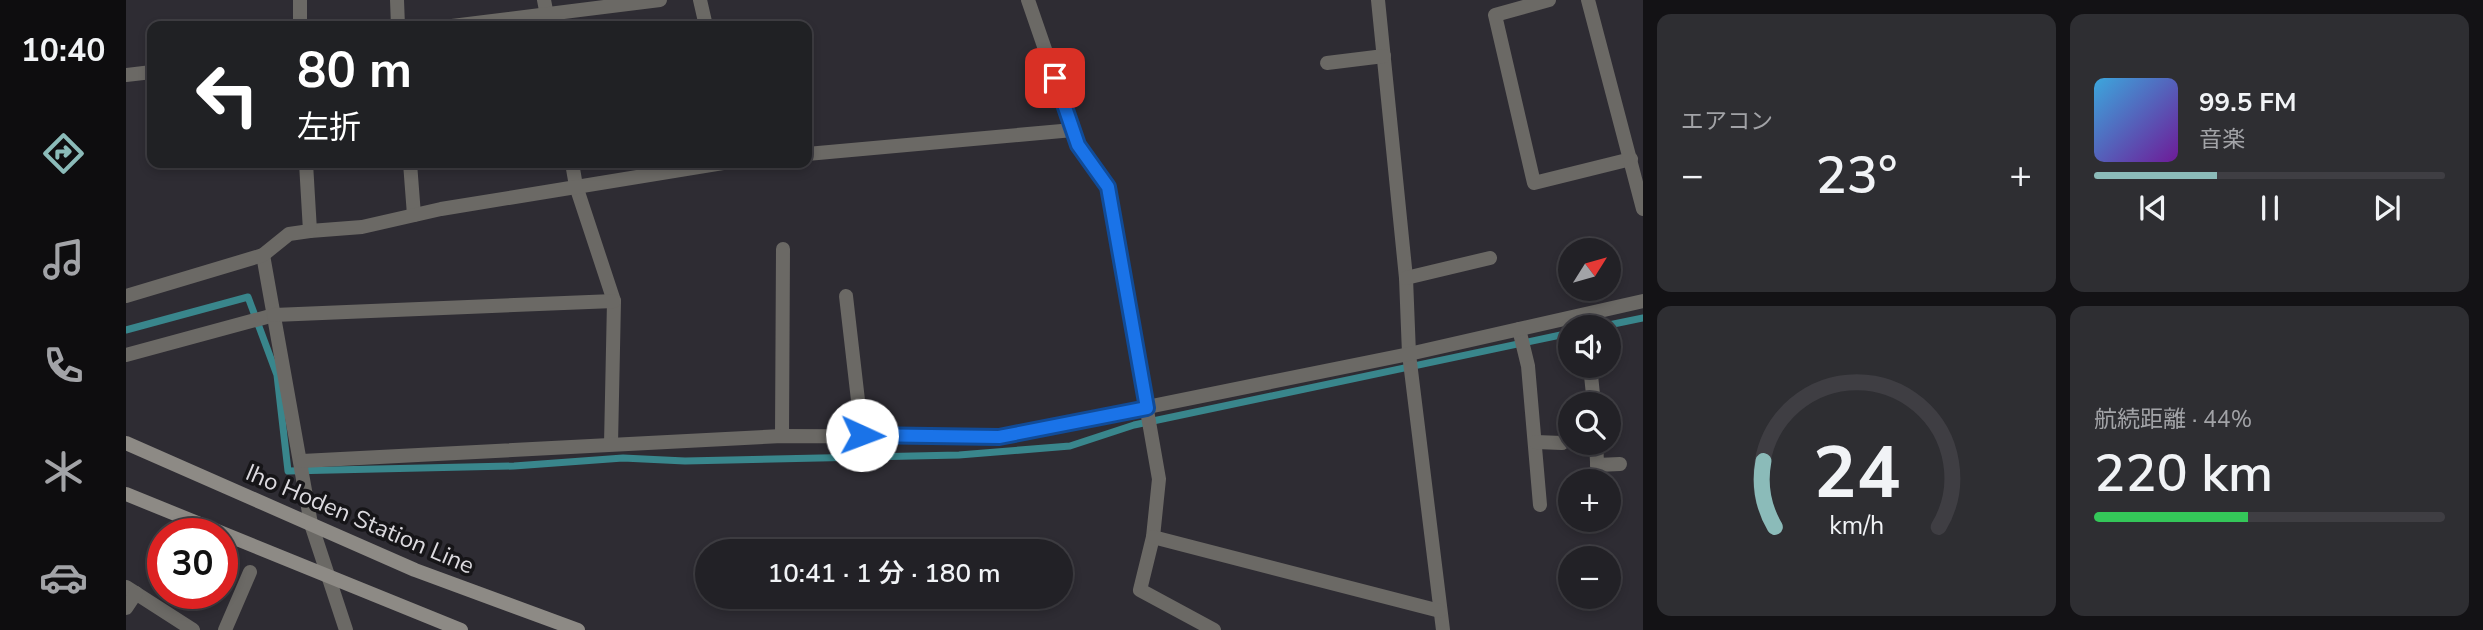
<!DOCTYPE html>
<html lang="ja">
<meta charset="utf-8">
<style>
body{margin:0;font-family:"Nunito Sans","Noto Sans JP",sans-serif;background:#2e2e32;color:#f1f3f6;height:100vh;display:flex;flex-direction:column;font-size:26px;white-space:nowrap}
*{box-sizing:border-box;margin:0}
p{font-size:23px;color:#a2a3a7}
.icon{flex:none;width:38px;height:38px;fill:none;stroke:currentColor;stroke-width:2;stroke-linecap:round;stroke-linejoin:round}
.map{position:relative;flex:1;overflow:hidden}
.panel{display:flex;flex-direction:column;gap:14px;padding:14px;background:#131215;width:840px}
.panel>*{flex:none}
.top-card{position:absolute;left:21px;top:21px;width:665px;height:147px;border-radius:14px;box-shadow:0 4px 10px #0003,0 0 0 2px #3f3e43;background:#202124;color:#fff;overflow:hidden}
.needle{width:46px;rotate:53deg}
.tools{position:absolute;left:1432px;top:238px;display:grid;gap:14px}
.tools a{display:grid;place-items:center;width:63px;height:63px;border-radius:50%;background:#222126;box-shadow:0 4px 10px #0003,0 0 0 2px #3f3e43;font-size:35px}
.speed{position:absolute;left:21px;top:518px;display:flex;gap:14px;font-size:35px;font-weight:700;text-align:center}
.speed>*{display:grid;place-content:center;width:91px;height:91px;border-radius:50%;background:#222126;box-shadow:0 4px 10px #0003,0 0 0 2px #3f3e43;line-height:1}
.speed .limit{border:10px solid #d22;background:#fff;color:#111}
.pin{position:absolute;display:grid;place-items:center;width:60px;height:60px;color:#fff;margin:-30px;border-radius:14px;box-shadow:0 4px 10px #0006}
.me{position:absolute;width:77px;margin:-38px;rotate:92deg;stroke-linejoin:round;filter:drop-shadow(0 0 5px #0008)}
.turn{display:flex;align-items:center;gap:24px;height:147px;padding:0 35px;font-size:32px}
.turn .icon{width:91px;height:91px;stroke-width:2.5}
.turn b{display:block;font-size:49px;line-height:60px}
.big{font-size:52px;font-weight:600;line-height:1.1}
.panel .card{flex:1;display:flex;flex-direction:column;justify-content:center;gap:10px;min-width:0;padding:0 24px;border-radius:14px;background:#2e2e32}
.panel .dial{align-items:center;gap:0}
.dial svg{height:182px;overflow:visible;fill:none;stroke:#3f3e43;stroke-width:7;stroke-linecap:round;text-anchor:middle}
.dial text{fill:#f1f3f6;stroke:none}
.song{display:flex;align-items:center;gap:21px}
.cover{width:84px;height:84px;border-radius:10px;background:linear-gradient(135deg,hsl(200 70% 55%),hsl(280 70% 35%))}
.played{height:7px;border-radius:4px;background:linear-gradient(90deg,#8bbbb9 35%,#3f3e43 35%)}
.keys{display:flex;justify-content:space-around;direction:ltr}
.heat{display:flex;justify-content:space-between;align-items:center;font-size:38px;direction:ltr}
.charge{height:10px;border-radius:5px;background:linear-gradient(90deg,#34c759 44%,#3f3e43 0)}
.panel .tiles{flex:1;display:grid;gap:14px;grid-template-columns:repeat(2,1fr)}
.trip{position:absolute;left:569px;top:539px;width:378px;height:70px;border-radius:35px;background:#222126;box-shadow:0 4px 10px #0003,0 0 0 2px #3f3e43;font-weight:600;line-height:70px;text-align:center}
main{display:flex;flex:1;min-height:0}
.menu{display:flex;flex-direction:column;width:126px;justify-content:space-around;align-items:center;background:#0e0d0f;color:#a2a3a7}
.menu .icon{width:49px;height:49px}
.menu .on{color:#8bbbb9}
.menu b{font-size:32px;color:#f1f3f6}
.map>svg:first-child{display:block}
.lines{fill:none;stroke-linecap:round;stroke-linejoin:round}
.stream{stroke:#39868c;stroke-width:7}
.service{stroke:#6b6965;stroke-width:14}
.minor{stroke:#6b6965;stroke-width:14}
.secondary{stroke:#8d8a85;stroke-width:14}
.route-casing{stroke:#114b97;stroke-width:18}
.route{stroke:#1a73e8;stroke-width:12}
.labels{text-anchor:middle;stroke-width:7;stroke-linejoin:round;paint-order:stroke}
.street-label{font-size:24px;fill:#dcdadf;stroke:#161518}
</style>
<main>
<nav class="menu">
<b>10:40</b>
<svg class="icon on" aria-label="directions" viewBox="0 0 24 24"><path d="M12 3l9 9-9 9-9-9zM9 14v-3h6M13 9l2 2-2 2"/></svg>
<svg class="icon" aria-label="music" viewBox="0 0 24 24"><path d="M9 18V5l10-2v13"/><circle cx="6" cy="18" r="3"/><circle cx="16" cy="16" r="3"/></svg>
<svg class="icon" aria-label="phone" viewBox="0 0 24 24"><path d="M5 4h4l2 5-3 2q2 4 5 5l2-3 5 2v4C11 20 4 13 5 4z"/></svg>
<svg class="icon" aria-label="climate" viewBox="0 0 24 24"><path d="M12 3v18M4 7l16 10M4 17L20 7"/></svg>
<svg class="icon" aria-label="car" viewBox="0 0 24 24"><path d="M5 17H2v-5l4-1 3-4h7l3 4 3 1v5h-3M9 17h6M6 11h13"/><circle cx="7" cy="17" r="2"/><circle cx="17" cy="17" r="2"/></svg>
</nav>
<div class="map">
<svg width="1517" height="630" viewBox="0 0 1517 630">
<rect width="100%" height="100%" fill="#2e2c33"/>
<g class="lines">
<!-- stream -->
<g class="stream">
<path d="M1473,327L1517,318"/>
<path d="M0,330L122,297L151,375L162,471L388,466L497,458L559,461L833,455L944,446L1008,425L1444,333"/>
</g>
<!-- service -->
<path class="service" d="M0,355L148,315"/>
<!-- minor -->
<g class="minor">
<path d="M174,0V26"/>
<path d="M271,0L272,26"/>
<path d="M418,0L423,26"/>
<path d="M574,0L580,26"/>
<path d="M902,0L952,145L982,187L1033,479L1027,537L1014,590L1088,630"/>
<path d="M1252,0L1280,278L1283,354L1317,630"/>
<path d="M1423,0L1369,15L1408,183L1505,159"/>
<path d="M1462,0L1517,209"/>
<path d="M326,26L534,0"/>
<path d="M1201,63L1258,56"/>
<path d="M0,75L26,72"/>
<path d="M681,154L947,130"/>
<path d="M284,163L288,215"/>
<path d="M446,163L450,186L488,301L485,444"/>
<path d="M184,231L236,227L315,209L597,163"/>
<path d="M137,255L185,524L220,630"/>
<path d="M1280,278L1364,258"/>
<path d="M0,296L137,255L163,234L184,231L180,163"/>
<path d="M720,296L736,435"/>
<path d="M148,315L488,301"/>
<path d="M1393,329L1402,366L1414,505"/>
<path d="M1464,366L1468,404"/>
<path d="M656,436L657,249"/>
<path d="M1410,442L1436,443"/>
<path d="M1470,443L1472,481"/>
<path d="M176,461L656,436L873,437L1283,354L1517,301"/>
<path d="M1471,465L1494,464"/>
<path d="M1027,537L1314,611"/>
<path d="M0,587L67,630"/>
<path d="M0,608L10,593"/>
<path d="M99,630L124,572"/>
</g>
<!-- secondary -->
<g class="secondary">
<path d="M0,443L289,570L452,630"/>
<path d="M0,494L335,630"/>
</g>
</g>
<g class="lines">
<!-- route casing -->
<g class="route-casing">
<path id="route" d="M736,435L873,437L1021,408L982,187L952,145L929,78"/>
</g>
<!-- route -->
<use href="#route" class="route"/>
</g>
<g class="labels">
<!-- street labels -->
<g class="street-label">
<text transform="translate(234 519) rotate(23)" y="8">Iho Hoden Station Line</text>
</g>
</g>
</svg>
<div class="tools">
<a><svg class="needle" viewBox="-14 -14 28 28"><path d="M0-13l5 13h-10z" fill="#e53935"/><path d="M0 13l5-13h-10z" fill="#a2a3a7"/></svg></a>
<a><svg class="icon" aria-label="sound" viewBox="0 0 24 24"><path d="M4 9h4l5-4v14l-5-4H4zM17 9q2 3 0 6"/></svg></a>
<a><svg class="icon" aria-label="search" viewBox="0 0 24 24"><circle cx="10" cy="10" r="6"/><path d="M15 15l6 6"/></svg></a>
<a>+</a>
<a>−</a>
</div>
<div class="speed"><div class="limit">30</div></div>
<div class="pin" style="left:929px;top:78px;background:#d93025"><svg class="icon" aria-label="arrive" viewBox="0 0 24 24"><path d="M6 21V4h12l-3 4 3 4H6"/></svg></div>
<svg class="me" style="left:736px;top:435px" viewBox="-20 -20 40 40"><circle r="19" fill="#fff"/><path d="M0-13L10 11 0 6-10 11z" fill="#1a73e8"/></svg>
<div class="trip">10:41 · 1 分 · 180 m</div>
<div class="top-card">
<div class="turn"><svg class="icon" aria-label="left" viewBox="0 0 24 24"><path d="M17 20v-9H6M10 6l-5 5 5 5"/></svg><div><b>80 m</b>左折</div></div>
</div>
</div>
<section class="panel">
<div class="tiles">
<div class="card"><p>エアコン</p>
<div class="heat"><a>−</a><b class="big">23°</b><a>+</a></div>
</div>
<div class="card">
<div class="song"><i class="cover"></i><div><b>99.5 FM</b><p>音楽</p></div></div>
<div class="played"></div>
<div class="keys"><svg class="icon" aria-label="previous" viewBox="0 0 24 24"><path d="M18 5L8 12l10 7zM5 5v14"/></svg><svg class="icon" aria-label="pause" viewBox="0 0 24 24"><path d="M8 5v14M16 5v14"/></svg><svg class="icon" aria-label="next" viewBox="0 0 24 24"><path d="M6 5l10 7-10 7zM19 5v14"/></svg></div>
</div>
<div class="card dial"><svg viewBox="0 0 100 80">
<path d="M14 69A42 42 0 1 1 86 69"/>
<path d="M14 69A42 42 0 0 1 9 40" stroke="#8bbbb9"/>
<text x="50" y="56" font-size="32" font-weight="700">24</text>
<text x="50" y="72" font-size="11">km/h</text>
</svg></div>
<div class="card"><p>航続距離 · 44%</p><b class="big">220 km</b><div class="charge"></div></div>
</div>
</section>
</main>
